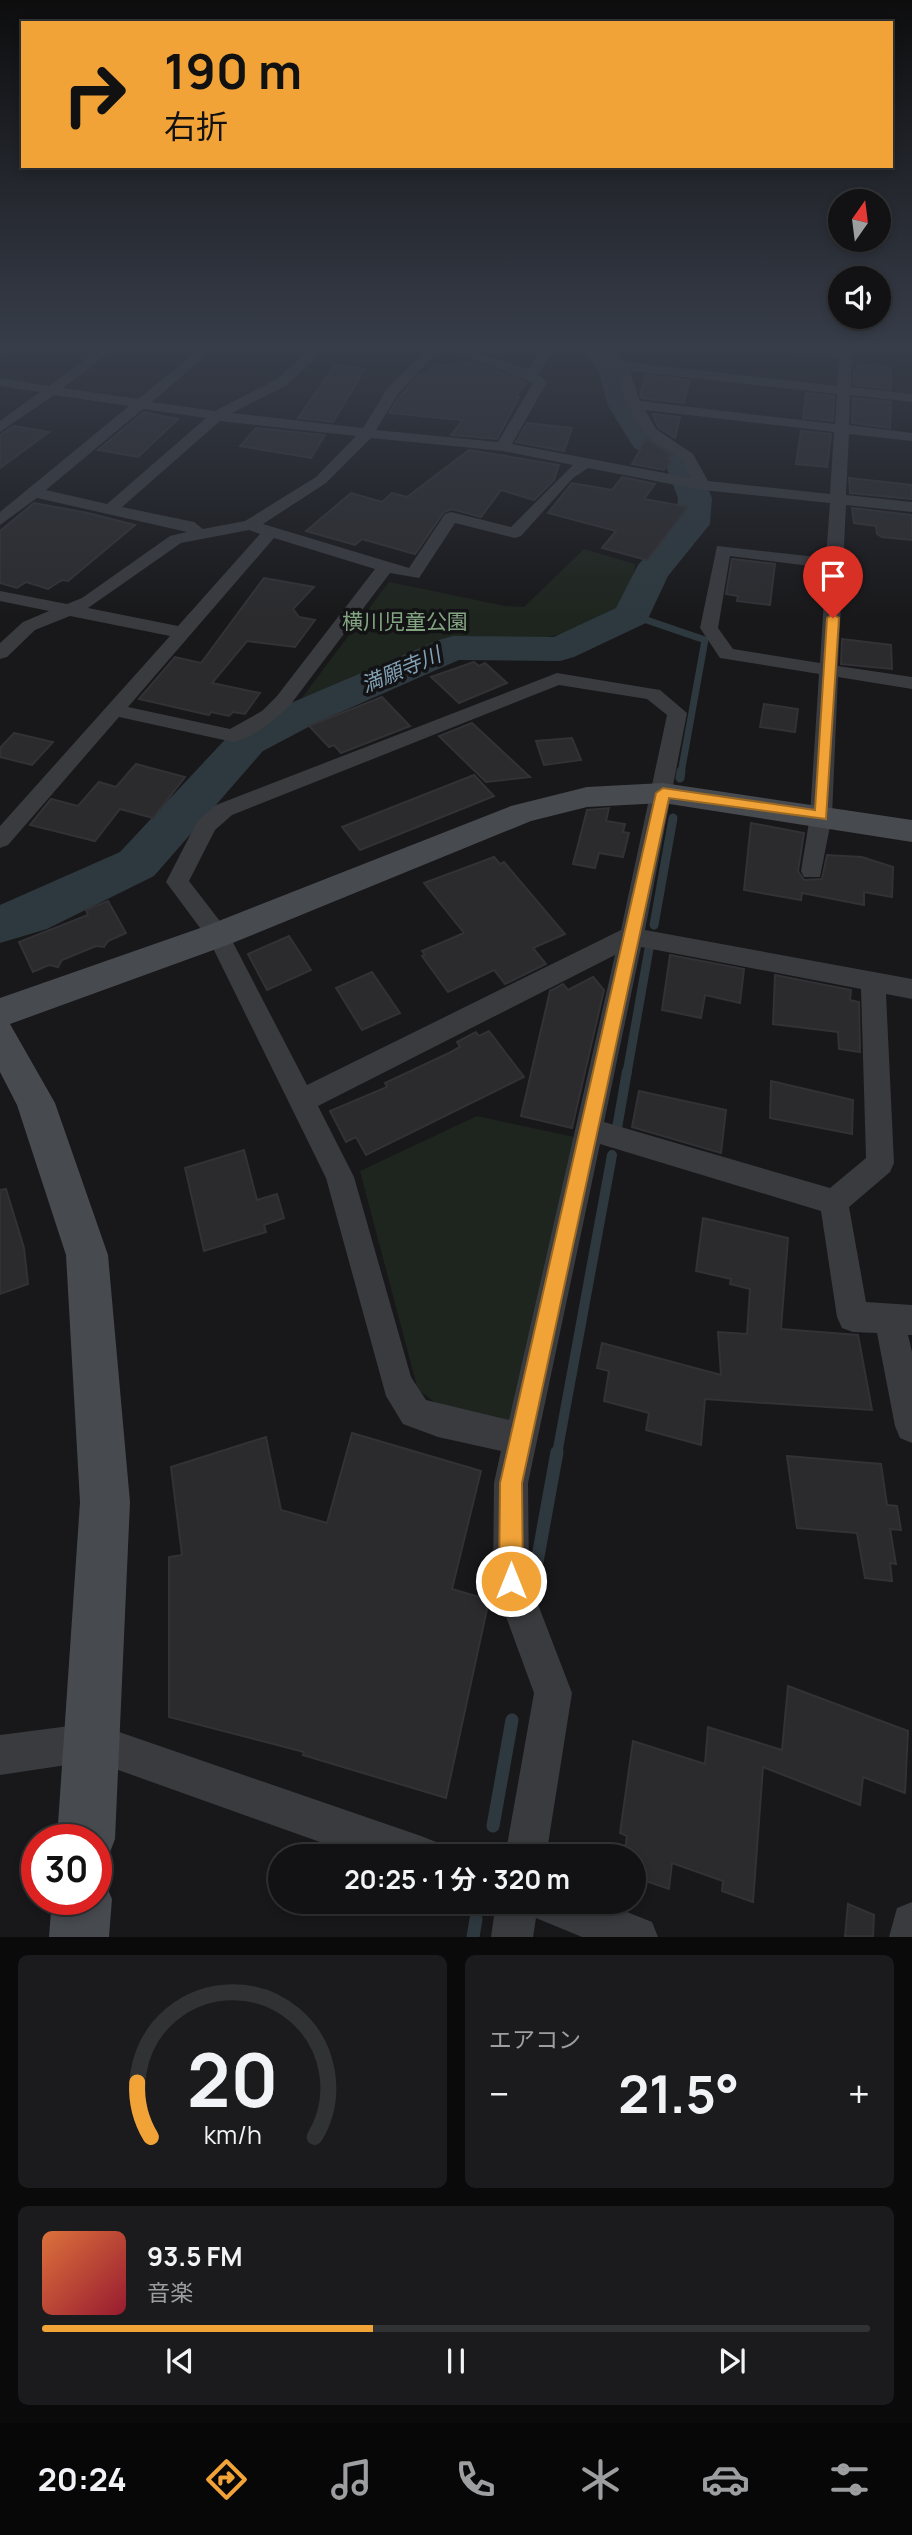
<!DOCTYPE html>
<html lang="ja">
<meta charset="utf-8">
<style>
body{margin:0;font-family:Manrope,"Noto Sans JP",sans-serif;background:#1b1b1d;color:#f1f3f6;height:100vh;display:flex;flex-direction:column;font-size:26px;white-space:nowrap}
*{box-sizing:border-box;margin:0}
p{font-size:23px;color:#9c9ea0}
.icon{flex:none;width:38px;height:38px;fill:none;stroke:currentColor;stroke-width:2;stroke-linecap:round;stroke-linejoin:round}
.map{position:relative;height:1937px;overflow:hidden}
.sheet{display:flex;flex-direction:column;gap:18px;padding:18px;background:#0a0a0b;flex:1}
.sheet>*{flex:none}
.top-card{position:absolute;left:21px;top:21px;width:872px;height:147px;border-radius:0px;box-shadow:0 4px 10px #0003,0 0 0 2px #313234;background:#f2a338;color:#111;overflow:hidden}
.needle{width:46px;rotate:14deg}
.buttons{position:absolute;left:828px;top:189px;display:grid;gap:14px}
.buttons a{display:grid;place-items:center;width:63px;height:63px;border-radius:50%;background:#121214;box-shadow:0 4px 10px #0003,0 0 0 2px #313234;font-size:35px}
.speed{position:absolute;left:21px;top:1824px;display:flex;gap:14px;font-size:35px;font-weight:700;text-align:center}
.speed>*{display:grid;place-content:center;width:91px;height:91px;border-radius:50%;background:#121214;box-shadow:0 4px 10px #0003,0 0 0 2px #313234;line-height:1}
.speed .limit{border:10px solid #d22;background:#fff;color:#111}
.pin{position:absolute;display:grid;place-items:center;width:60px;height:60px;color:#fff;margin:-72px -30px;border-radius:50% 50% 50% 0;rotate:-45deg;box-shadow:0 0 7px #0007}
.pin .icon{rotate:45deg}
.me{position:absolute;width:77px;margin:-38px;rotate:0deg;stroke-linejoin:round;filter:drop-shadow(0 0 5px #0008)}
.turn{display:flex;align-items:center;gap:24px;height:147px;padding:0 28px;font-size:32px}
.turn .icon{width:91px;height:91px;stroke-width:2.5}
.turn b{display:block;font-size:49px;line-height:60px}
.big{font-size:52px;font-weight:700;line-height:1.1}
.sheet .tile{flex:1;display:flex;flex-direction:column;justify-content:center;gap:10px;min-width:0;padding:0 24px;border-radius:10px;background:#1b1b1d}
.sheet .dial{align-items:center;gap:0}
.dial svg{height:182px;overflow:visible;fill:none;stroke:#313234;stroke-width:7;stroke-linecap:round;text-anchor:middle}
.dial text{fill:#f1f3f6;stroke:none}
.song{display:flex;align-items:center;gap:21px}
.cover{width:84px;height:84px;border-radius:10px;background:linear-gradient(135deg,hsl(20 70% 55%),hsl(350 70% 35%))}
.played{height:7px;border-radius:4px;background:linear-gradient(90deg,#f2a338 40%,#313234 40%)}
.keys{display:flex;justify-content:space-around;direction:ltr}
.heat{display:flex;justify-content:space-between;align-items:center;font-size:38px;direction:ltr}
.sheet .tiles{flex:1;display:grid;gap:18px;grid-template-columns:1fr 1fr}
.tile:last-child{grid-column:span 2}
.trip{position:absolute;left:268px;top:1844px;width:378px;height:70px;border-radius:35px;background:#121214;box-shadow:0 4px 10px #0003,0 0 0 2px #313234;font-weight:700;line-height:70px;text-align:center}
.tabs{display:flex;height:112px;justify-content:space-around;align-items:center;background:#070708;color:#9c9ea0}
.tabs .icon{width:49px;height:49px}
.tabs .selected{color:#f2a338}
.tabs b{font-size:32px;color:#f1f3f6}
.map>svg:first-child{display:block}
.green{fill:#1e251e}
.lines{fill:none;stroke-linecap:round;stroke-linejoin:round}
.stream-far3{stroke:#2e393f;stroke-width:7}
.stream-far2{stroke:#2e393f;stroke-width:9}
.stream-far1{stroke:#2e393f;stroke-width:10}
.stream{stroke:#2e393f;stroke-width:13}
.river{fill:#2e393f;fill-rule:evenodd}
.building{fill:#2b2b2e;stroke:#323236;stroke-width:2}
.street{fill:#393b3f;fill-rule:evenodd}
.secondary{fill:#474a4f;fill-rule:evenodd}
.route{fill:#f2a338;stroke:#9d6a24;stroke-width:2}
.labels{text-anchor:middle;stroke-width:7;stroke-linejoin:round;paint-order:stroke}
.far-park-label{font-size:21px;fill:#83a582;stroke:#131315}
.far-water-label{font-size:21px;font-style:italic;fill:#82a1b5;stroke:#131315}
</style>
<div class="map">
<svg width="912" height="1937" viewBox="0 0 912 1937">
<rect width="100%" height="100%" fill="#18181a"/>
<!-- green -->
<g class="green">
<path d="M584,549L635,564L631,601C623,608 615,617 606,622C573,638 487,645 450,642L295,707L389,582L505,606L524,607Z"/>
<path d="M477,1116L574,1137L508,1425L454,1416L418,1390L360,1171Z"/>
</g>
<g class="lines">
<!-- stream-far3 -->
<path class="stream-far3" d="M632,615L705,640L681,773"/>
<!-- stream-far2 -->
<g class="stream-far2">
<path d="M680,778L681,771"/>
<path d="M654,925L673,818"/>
<path d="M627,1073L649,949"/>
</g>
<!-- stream-far1 -->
<g class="stream-far1">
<path d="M617,1128L627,1071"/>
<path d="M557,1454L612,1155"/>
</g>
<!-- stream -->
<g class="stream">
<path d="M537,1562L557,1452"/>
<path d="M493,1826L512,1720"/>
<path d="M473,1937L476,1919"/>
</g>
<!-- river -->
<path class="river" d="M585,349H614L612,352L627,370L638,406L657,435L690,452L695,459L712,498L710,524L668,576L646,623L574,657L560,661L459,660L316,723L263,751L154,876L47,929L0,943V905L120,852L233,731L286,705L439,640L453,636L554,637L616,608L638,565L676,522L678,498L665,464L634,448L608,406L599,372L583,352Z"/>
</g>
<!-- building -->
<g class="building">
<path d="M457,361L483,365L526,383L516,396L519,397L497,439L451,435L463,420L389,413L400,396L421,373L426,374L436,364L453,367Z"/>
<path d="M858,364L891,368V389L854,385V371H858Z"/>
<path d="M335,365L365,369L333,422L298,418Z"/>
<path d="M646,375L690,380L684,403L642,398L640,393Z"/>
<path d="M806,393L834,396L833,421L803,418Z"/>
<path d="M853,398L891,402L890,428L852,423Z"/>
<path d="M144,412L178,419L138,457L98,450Z"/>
<path d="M653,414L680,417L675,438L658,427Z"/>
<path d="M527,423L572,428L564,451L516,442Z"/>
<path d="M14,426L49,432L0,468V435Z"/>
<path d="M256,428L325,435L311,458L240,446Z"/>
<path d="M801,431L831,434L827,467L796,464Z"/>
<path d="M646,439L670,455L668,460L671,461L664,470L632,464Z"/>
<path d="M469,450L559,465L554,480L534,500L501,490L481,517L452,509L444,512L415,554L362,539L355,545L306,531L351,493L382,502L392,493L407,497Z"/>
<path d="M622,477L655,484L644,499L688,507L647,560L602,548L616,531L548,513L572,483L612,490Z"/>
<path d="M849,478L912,485V499L850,493Z"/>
<path d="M34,503L88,513L135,525L68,581L62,580L48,589L26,582L17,588L0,583V531Z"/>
<path d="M852,508L912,515V540L882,537L877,534L876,526L854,523Z"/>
<path d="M732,559L775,564L770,605L737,601L738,596L726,594Z"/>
<path d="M264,578L314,587L293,609L299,617L315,620L295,647L247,641L212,683L260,693L245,714L233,712L229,716L211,712L209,715L139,699L175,657L201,663Z"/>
<path d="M842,639L891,645L892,669L841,664Z"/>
<path d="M474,662L479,666L485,663L507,683L459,703L431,677Z"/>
<path d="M382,697L410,726L341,753L334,745L329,747L309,726Z"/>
<path d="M764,704L798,709L795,732L760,727Z"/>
<path d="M472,723L530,777L486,782L439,736Z"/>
<path d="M14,733L53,742L32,765L0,757V748Z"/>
<path d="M572,738L581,760L544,765L536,741Z"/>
<path d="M136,764L185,777L153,818L120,809L95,841L30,825L51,799L78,806L99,782L116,787Z"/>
<path d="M474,775L494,796L360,850L342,827Z"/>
<path d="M609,808L606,821L625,824L623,832L629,833L623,857L599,853L595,868L573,864L587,810Z"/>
<path d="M751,823L804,833L798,871L804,880L822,879L827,855L862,857L893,867L892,897L864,892V905L802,893L801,900L744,890Z"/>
<path d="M494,857L500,864L504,862L565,934L533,948L546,964L505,984L494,970L448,992L422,956L425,955L422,951L464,933L424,883Z"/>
<path d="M108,901L126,933L108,941L104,947L96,946L62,960L58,967L49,965L33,972L19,942L88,915L86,910Z"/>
<path d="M289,936L311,970L267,990L248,954Z"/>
<path d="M670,955L744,969L740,1003L705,995L701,1018L662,1010Z"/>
<path d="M372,972L400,1013L362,1030L336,988Z"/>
<path d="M775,975L851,990L850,1000L859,1002L860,1052L839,1049L838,1032L773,1024Z"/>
<path d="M593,977L604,990L572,1128L521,1116L550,991L563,984L568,990Z"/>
<path d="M489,1031L524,1077L366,1155L356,1137L346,1142L330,1111L387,1087L385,1083L449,1053L460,1047L457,1042L476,1032L479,1036Z"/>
<path d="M771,1081L853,1100L852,1134L770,1118Z"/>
<path d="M639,1091L726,1110L721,1153L632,1127Z"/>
<path d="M244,1150L257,1200L277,1194L284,1218L264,1225L266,1232L204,1251L185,1168Z"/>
<path d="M6,1189L24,1248L28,1284L0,1294V1190Z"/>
<path d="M703,1218L788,1238L781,1329L858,1335L872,1410L705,1399L701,1445L646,1430L649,1413L604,1401L609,1371L597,1368L602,1343L721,1375L718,1332L747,1334L750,1289L730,1284L731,1279L696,1271Z"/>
<path d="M352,1433L481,1471L452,1589L489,1600L446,1798L303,1755L304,1752L169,1717V1557L182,1555L171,1467L266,1437L281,1510L327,1523Z"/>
<path d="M787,1456L881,1464L887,1505L897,1506L901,1530L890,1529L896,1564L890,1563L892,1581L865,1578L857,1533L797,1528Z"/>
<path d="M788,1686L908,1731L905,1793L863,1777L860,1805L763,1767L753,1902L722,1891L723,1881L672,1863L669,1889L634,1877V1857H624L627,1836L620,1833L633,1741L705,1764L708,1727L782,1750Z"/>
<path d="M848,1904L874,1915L873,1936H845Z"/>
</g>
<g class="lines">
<!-- street -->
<g class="street">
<path d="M0,349H12L0,357Z"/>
<path d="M99,349H113L63,388L138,399L200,349H213L152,402L215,411L277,379L312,349H325L287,385L232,413L363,428L387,389L427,349H440L398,394L376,430L498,442L533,383L449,349H466L528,369L542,349H554L538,374L547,382L512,444L691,478L682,460L645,435L626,402L616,368L605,359V349H617L618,357L626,362L837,386L839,358L791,353L785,349H852L851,387L912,394V402L850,395L849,425L912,433V441L849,434L846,495L912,502V512L846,505L838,666L912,677V689L838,677L832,816L820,877H804L801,871L810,816L819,674L720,658L700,628L717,546L826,558L830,503L702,490L588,468L573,478L521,536L515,538L455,523L419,578L390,573L291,704C275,720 255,737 233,742L119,717L8,845L0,848V826L170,636L70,616L35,630L7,657L0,659V643L23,622L49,611L0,601V591L67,604L82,598L170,536L187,532L37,498L0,525V512L129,406L54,395L0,432V421L40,392L0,386V378L49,386ZM630,371L837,394L835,424L640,401ZM143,409L206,418L107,504L46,490ZM645,410L834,432L830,494L708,481L693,454L656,429ZM220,421L356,436L316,477L245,521L203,529L194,522L122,507ZM371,438L503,451L573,465L511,527L451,512L445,514L409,568L263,524L326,483ZM249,530L260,534L178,626L88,608L181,543ZM274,538L375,569L277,696L262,711L230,729L128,707ZM730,556L826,568L820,663L733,649L718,628Z"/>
<path d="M557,673L660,690L687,713L645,930L912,979V999L886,994L894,1163L890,1172L849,1207L866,1302L912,1305V1335H908L912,1352V1443L900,1438L895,1426L877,1333L853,1332L842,1328L837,1317L821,1211L600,1144L528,1483L529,1581L572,1693L546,1857H505L534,1693L493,1581L494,1483L501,1451L438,1437L403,1424L386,1396L326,1178L209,940L166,882L198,820L216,805ZM559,685L647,699L667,715L621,930L307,1085L226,929L189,881L215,830L232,815ZM641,947L861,989L866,1158L830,1188L604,1122ZM615,955L509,1420L426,1400L411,1377L354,1177L318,1106Z"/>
<path d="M93,1723L421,1836L436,1842L441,1857H362L93,1761L0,1775V1735Z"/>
<path d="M496,1902H602L652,1922L658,1937H582L536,1918L533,1937H491Z"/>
<path d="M912,1902V1937H889L897,1908Z"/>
</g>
<!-- secondary -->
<g class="secondary">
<path d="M663,783L912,820V842L663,803L587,807L531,821L230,944L10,1024L55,1103L108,1255L130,1502L115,1839L107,1860L96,1864V1839H57L80,1502L66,1255L17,1105L0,1072V998L206,926L511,806L587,787Z"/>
<path d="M96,1875L103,1878L112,1899L109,1937H49L52,1899H96Z"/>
</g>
</g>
<!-- sky -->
<linearGradient id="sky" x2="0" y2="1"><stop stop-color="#0d0d0e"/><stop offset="0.56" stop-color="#373d49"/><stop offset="1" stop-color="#373d49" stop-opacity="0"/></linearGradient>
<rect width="912" height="620" fill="url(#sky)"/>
<!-- route -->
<path class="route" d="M833,614L839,618L826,819L669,798L522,1483L523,1581L519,1589L511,1592L503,1589L499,1581L500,1483L656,793L663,788L815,810L827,618Z"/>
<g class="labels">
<!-- far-park labels -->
<g class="far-park-label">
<text x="405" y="629">横川児童公園</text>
</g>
<!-- far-water labels -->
<g class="far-water-label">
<text transform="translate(401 670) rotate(-23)" y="7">満願寺川</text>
</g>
</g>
</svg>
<div class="buttons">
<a><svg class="needle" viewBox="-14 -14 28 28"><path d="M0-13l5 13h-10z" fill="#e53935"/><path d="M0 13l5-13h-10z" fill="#9c9ea0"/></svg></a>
<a><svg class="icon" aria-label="sound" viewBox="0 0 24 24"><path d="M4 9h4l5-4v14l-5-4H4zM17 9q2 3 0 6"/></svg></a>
</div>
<div class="speed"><div class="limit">30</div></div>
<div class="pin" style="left:833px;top:618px;background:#d93025"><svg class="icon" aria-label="arrive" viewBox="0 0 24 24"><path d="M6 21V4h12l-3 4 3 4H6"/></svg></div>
<svg class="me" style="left:511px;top:1581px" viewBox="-20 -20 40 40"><circle r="17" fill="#f2a338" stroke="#fff" stroke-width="3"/><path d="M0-11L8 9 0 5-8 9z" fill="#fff"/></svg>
<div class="trip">20:25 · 1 分 · 320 m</div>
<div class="top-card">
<div class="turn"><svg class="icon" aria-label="right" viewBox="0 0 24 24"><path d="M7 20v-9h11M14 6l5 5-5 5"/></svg><div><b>190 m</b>右折</div></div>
</div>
</div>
<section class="sheet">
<div class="tiles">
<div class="tile dial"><svg viewBox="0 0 100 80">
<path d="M14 69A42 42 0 1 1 86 69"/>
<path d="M14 69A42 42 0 0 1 8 45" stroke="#f2a338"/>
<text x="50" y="56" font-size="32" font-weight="700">20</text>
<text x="50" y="72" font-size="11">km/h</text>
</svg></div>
<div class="tile"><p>エアコン</p>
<div class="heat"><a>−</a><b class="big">21.5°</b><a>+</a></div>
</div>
<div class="tile">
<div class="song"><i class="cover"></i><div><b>93.5 FM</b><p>音楽</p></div></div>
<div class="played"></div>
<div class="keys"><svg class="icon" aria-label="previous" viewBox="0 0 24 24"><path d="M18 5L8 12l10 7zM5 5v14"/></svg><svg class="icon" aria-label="pause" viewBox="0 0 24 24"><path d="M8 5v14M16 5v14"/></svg><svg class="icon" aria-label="next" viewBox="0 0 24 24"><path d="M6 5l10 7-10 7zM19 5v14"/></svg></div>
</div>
</div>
</section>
<nav class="tabs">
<b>20:24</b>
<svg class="icon selected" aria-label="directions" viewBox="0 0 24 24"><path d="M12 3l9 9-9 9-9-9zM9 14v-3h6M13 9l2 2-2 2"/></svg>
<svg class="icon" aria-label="music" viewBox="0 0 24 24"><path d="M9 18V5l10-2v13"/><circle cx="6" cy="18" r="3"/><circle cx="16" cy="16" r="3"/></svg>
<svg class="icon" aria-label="phone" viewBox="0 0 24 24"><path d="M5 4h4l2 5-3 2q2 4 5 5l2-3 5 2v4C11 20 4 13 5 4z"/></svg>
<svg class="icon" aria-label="climate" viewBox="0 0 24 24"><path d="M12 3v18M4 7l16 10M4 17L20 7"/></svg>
<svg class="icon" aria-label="car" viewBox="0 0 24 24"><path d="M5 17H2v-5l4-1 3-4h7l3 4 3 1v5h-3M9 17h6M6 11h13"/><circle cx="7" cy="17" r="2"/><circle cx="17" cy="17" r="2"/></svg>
<svg class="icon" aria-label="filters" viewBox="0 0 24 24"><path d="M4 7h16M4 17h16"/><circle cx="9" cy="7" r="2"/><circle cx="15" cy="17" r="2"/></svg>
</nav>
